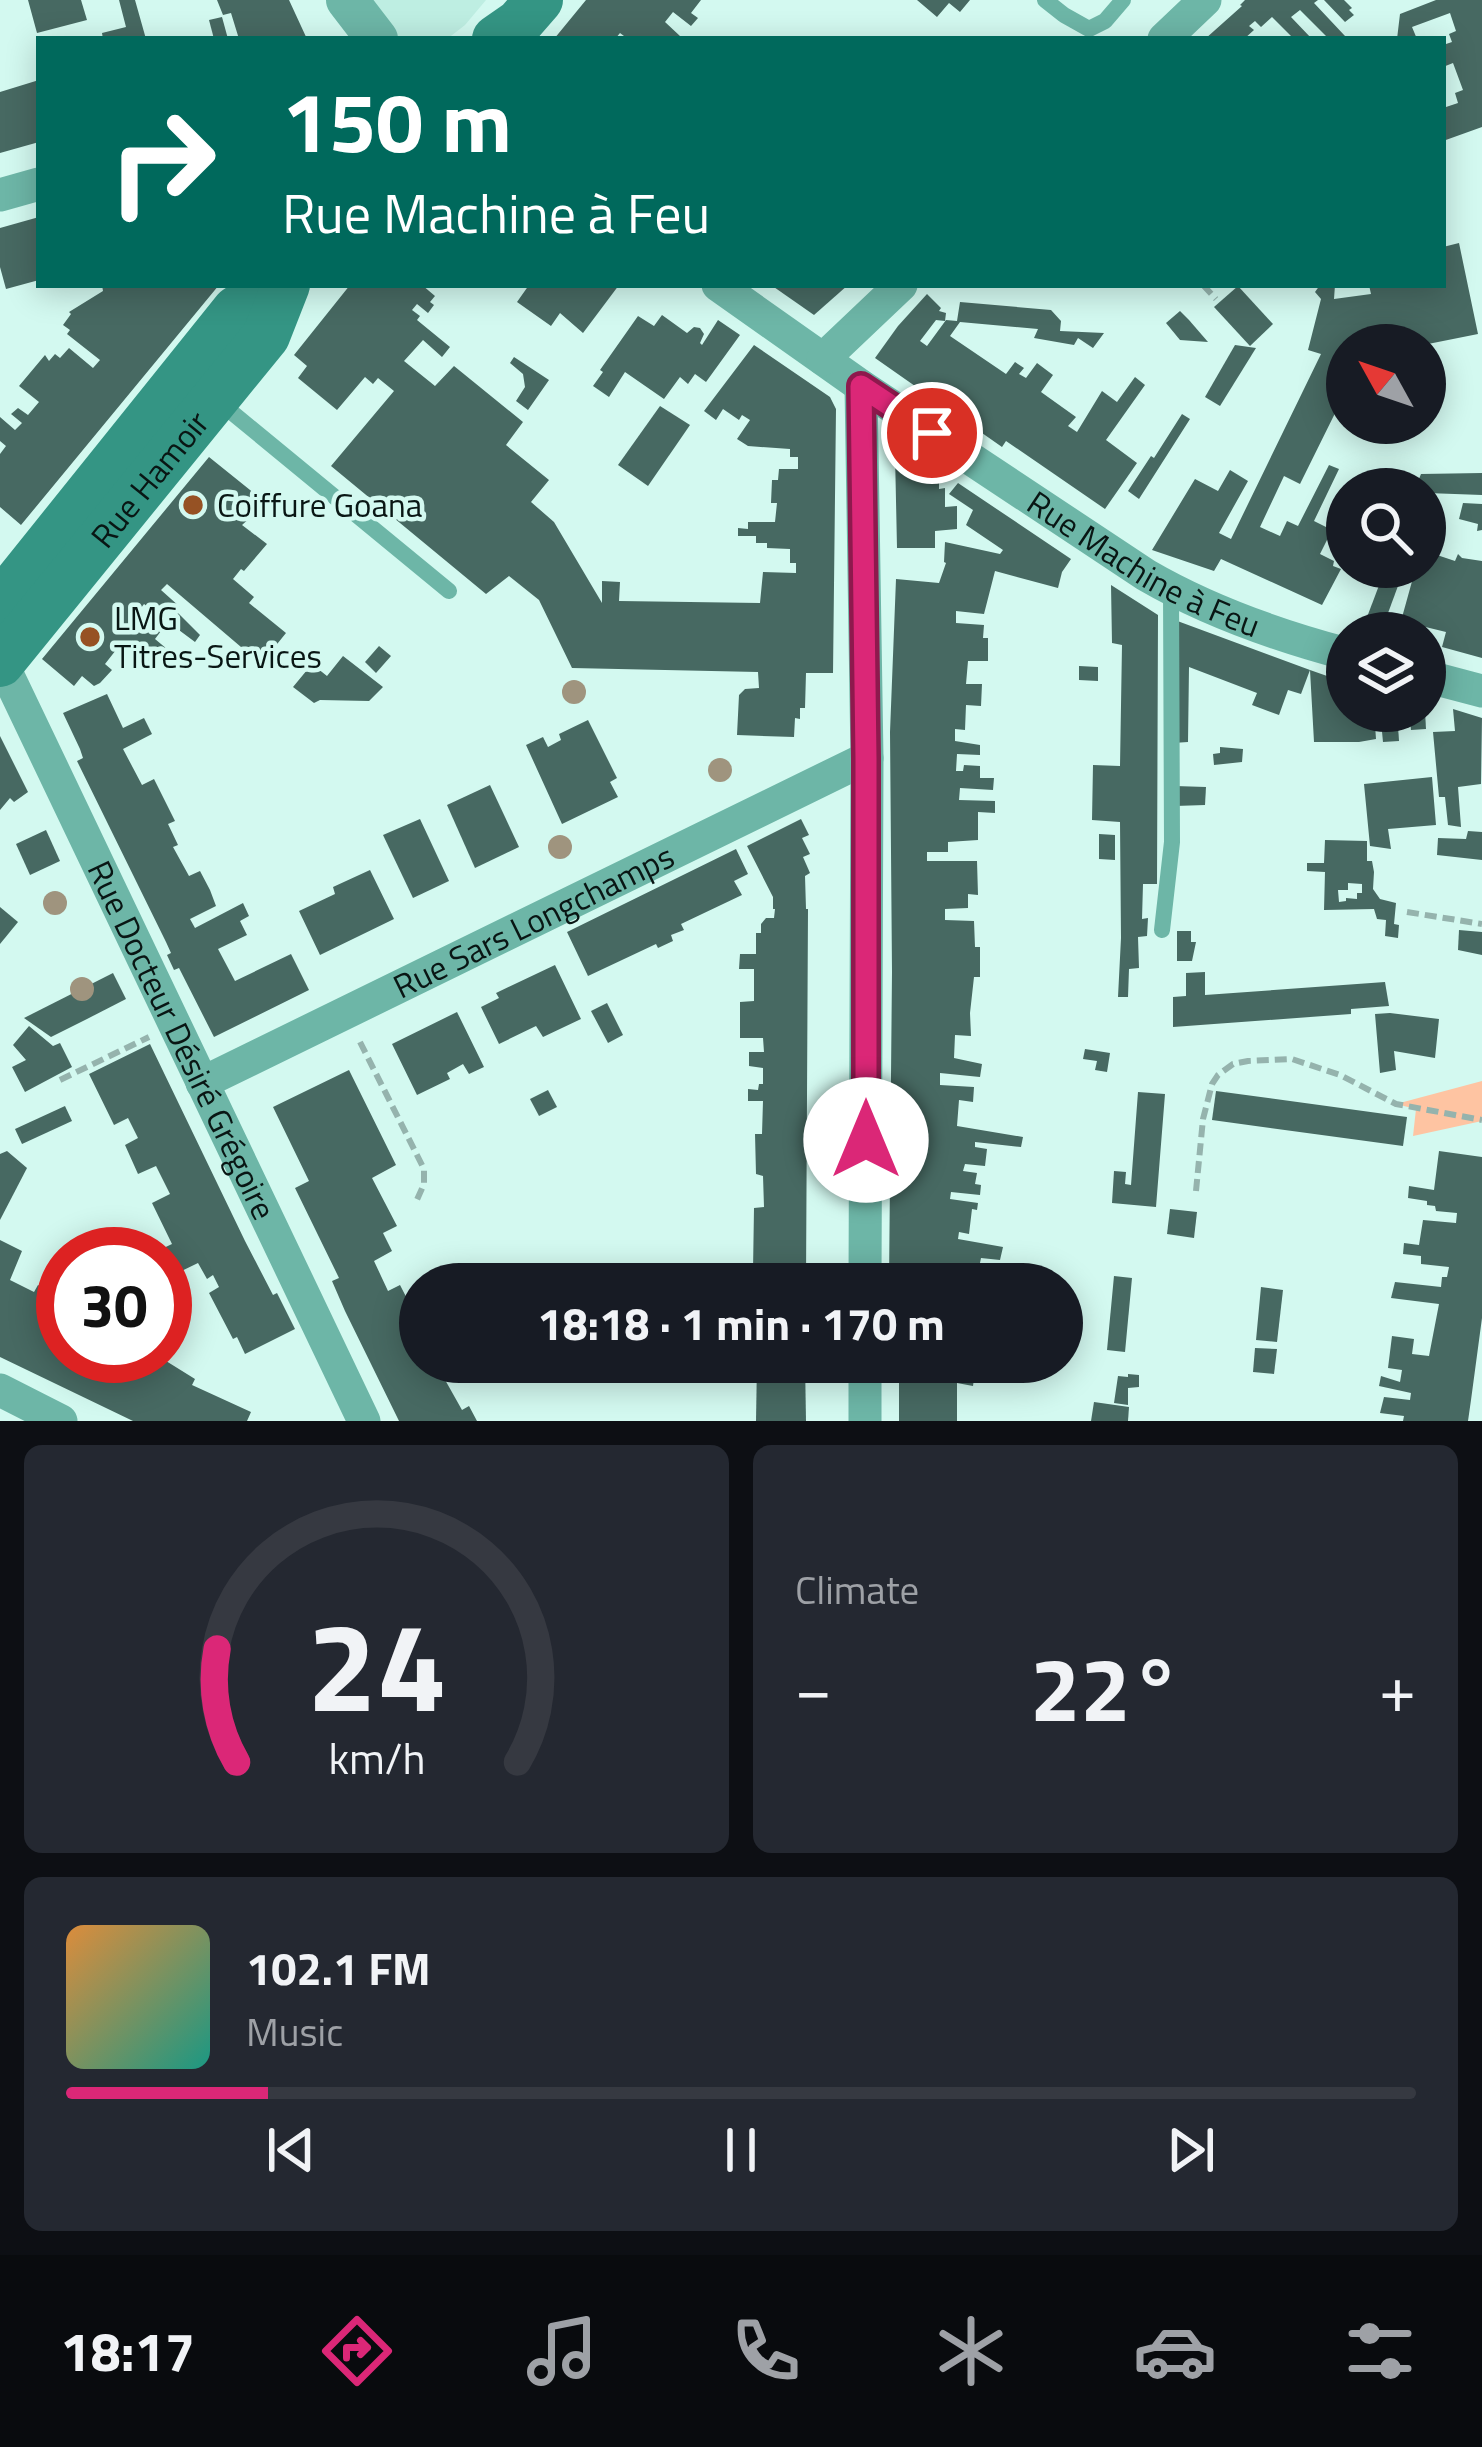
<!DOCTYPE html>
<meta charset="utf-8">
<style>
body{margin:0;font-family:"Titillium Web",sans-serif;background:#242831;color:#f1f3f6;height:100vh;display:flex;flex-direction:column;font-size:45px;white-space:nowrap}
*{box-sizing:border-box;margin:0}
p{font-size:39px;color:#9ea1a6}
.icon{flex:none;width:66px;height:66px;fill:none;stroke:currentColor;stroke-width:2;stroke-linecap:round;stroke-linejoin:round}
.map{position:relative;height:1421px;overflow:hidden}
.panel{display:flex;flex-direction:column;gap:24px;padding:24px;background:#0d0f14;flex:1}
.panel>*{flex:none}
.hud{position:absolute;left:36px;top:36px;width:1410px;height:252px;border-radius:0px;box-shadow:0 6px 30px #0003;background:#00695c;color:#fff;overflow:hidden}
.needle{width:78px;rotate:310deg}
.fabs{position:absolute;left:1326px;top:324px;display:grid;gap:24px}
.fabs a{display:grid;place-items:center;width:120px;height:120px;border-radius:50%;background:#171b24;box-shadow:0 6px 30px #0003;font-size:60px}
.speed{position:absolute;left:36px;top:1227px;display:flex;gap:24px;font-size:60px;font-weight:700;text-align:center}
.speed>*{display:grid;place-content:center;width:156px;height:156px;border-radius:50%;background:#171b24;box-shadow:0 6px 30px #0003;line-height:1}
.speed .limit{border:18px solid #d22;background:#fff;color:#111}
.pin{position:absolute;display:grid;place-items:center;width:102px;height:102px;color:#fff;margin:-51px;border:6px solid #fff;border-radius:50%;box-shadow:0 3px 12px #0007}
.me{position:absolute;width:132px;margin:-66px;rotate:0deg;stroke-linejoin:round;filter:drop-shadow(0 0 9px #0008)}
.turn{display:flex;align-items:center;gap:42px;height:252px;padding:0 48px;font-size:54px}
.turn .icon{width:156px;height:156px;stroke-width:2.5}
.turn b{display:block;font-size:84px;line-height:102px}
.big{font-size:90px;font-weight:700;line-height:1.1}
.panel .widget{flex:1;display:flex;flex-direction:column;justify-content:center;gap:18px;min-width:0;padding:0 42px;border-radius:18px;background:#242831}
.panel .dial{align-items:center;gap:0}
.dial svg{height:312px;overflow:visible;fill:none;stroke:#363941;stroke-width:7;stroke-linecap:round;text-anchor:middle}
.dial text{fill:#f1f3f6;stroke:none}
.song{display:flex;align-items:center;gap:36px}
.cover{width:144px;height:144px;border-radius:18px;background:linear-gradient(135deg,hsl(30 70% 55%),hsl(170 70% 35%))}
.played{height:12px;border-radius:6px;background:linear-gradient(90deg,#db2777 15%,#363941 15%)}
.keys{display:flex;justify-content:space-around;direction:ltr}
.heat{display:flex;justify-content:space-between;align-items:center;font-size:66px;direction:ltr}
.panel .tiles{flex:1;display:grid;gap:24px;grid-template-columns:1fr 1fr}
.widget:last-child{grid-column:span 2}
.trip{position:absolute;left:399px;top:1263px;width:684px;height:120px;border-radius:60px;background:#171b24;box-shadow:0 6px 30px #0003;font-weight:700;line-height:120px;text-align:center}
.tab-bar{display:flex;height:192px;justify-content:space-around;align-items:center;background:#090b0e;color:#9ea1a6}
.tab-bar .icon{width:84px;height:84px}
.tab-bar .selected{color:#db2777}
.tab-bar b{font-size:54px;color:#f1f3f6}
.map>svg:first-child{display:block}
.built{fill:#beeee2}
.green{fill:#fec4a2}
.building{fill:#476962;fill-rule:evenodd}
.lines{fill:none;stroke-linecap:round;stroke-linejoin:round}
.path{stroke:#95b3ad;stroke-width:6;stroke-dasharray:12 6;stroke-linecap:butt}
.service{stroke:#6db6a7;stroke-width:16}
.minor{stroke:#6db6a7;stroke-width:33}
.tertiary{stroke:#6db6a7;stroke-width:42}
.secondary{stroke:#349584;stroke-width:48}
.tree{fill:#9f947e}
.route-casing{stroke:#8e194d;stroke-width:30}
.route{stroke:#db2777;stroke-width:21}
.poi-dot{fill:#965224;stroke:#d3f9f0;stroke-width:4.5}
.labels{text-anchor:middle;stroke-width:9;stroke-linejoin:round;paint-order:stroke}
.street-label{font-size:33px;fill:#091614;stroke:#d3f9f0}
.poi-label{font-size:33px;fill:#091614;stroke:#d3f9f0;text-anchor:start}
</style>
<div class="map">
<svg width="1482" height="1421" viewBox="0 0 1482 1421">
<rect width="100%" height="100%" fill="#d3f9f0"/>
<!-- built -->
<path class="built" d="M362,0H486L465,25L447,39H398L381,31Z"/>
<!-- green -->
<path class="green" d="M1482,1081V1121L1413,1136L1416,1109L1396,1104Z"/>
<!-- building -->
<g class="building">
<path d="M28,0H81L87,20L37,33Z"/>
<path d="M119,0H135L146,39H103L102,33L126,27Z"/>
<path d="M217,0H289L307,39H239L231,13L223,15Z"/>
<path d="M586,0H701L691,13L698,18L691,26L673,12L665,22L680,36L678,39H628L620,33L615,39H554Z"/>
<path d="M917,0H970L960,12L949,3L937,17Z"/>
<path d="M1245,0H1318L1314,3L1345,36L1342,39H1329L1300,10L1291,17L1312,39H1294L1272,17L1261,27L1255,21L1249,26L1254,30L1244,39H1205L1242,6L1240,5Z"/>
<path d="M1324,0H1344L1352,8L1349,10L1354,15L1345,22Z"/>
<path d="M1436,0H1482V127L1443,141V108L1458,103L1455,93L1463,90L1453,63L1443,67V45L1452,42L1449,34L1456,31L1450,13L1412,27L1417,39H1397L1400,14Z"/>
<path d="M222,17L228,39H214L209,20Z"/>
<path d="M39,80V142L0,153V92Z"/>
<path d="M39,217V280L6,289L0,267V228Z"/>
<path d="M1459,243L1478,334L1423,345H1347V389L1300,484L1284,476L1260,527L1280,536L1287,521L1298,526L1329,465L1339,469L1314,521L1332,530L1320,554L1334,561L1333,566L1341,569L1322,605L1221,559L1214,571L1152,550L1195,479L1218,491L1230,470L1248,481L1219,533L1231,539L1321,354L1308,350L1321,299L1315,292L1320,285H1335L1334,299L1371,294L1369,285H1443V247Z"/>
<path d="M102,285H219L21,525L0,507V454L6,446L0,441V417L15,430L22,423L11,414L18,408L28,415L39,402L19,386L45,355L49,361L55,354L60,358L69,348L93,368L100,360L67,334L70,330L63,325L71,314L69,312L103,291Z"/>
<path d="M350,285H422L435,296L430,302L434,305L428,313L417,304L412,310L420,316L417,320L450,347L442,357L423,340L404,361L435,386L454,366L523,422L506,445L549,480L531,502L554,522L602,603V581L620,582L619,601L760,603L763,572L796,573V563H790V549L767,548V543H756V536H738V528L748,529V522H775L777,503H771L772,480H778L779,469H798V457H790V449L748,446L737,439L750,420L742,415L739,420L723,409L716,420L704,411L754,345L830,397L836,409L833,673H806L805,708H800V719L795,718L794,737L737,735L739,695L745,689L759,688L758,672L572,668L539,600L509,576L486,594L331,466L394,391L378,378L373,384L365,377L337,410L298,378L307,366L294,355Z"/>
<path d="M529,285H619L583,333L560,313L551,326L517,302Z"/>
<path d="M771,285H848L814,315Z"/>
<path d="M1238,286L1273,324L1250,346L1214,307Z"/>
<path d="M927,294L941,308L939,311L946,313L945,321L936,320L920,341L927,346L946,320L957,321L960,302L1051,310L1061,321L1060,331L1104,333L1093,348L1078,338L1074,345L1034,338L1038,329L960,322L950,336L1006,374L1015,362L1024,368L1019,374L1026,378L1037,363L1053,375L1041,392L1076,417L1068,426L1077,432L1102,391L1117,402L1135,377L1145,385L1106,440L1137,463L1105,509L1006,441L1002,447L875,358L898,326Z"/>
<path d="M1180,311L1189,320L1208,342L1180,340L1166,323Z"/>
<path d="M662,315L687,333L694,327L700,328L704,334L700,343L702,345L718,320L740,335L706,382L695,374L688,384L680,377L664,399L625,372L609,397L593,386L603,372L600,370L638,316L654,326Z"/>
<path d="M1235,345L1256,348L1220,406L1205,397Z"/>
<path d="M514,357L549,380L528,410L516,401L525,387L523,374L510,363Z"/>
<path d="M660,406L690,425L648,486L618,465Z"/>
<path d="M1182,414L1190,419L1139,499L1128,491L1151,456L1154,458Z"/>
<path d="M906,448L939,470V489L945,488V507L957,506V529L935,531V548H897L895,453Z"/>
<path d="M209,457L255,494L251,501L260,509L242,525L267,544L244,571L241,569L233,579L254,597L249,603L286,633L261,664L167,584L161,590L180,607L176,611L200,635L195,642L144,604L138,612L161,631L155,639L167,649L161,656L157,651L148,662L123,641L105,664L112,670L100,683L94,686L82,676L74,686L42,659Z"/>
<path d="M1482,473V495L1427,493L1425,489H1415L1421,474Z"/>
<path d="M958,483L1071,559L1062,572L1058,588L995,571L984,614L956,611V623L984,625L983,638H988V661H968L966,684H982L981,706L966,705L965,730L955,729V741L980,745V755L957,754L956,771H963L964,765L980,766V778H994L993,790L960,788L959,800L995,801V813L978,812V840L948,842V852H927V861H977L978,895L968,894V908L945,909V920L974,921L975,947H980V977H974L970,1013L971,1036L955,1035L954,1058L982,1064L980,1077L940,1073V1085L974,1087L973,1102L959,1100L957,1126L1023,1137L1021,1147L975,1142V1147L987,1149L985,1166L965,1164L963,1171L977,1173L975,1184L981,1185L980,1195L951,1192L950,1199L978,1203L977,1210L972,1209L969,1234L959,1232L958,1239L1003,1247L1000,1260L981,1258L976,1283L889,1284L892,972L890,732L896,579L939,583L946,563L944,562L945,542L1000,554L1003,550L966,525L973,510L949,494Z"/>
<path d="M1463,503L1482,504V530L1477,531L1478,524L1459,519Z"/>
<path d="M1425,551L1455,561L1458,554L1462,558L1482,561V658L1442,647L1446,632L1401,621L1416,567H1425Z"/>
<path d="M1386,567H1405L1381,632L1364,625Z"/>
<path d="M1111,585L1158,615L1157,884H1143L1142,919L1148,918L1147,936L1138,937L1139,968L1129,969L1128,997H1118L1121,938L1120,822L1092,820L1093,765L1120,766L1122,645L1112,643Z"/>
<path d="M1172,619L1310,670L1301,694L1288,690L1279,715L1252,705L1257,693L1189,667L1188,742L1173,743Z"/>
<path d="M379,646L391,656L376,673L365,662Z"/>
<path d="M343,656L383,687L369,701L320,700L314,703L293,687L312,664L327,676Z"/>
<path d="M1079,666L1098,667V681L1079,680Z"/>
<path d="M1310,670L1347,683V711H1374L1376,739L1359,742H1314Z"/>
<path d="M107,694L123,728L144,718L152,734L123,749L142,785L154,779L175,821L168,824L178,845L173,847L189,876L200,871L210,890L216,906L190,919L195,928L243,903L249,916L240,921L247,935L218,949L235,981L291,954L309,990L214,1037L179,968L174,970L167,955L171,953L166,942L77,761L83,758L80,749L63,713Z"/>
<path d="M1453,709L1482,718L1481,784L1458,787L1461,827L1448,825L1445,797H1439L1433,732L1455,731Z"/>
<path d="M1380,711H1397L1399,741L1383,742Z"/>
<path d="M1409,711H1425L1426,729L1411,730Z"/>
<path d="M588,720L617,778L610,782L618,797L562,824L526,745L543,737L548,747L561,740L559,734Z"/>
<path d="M0,736L28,792L14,802L10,798L0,810Z"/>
<path d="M1220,747L1243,749L1242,762L1214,765L1213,754L1220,753Z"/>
<path d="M1432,777L1436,825L1388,829L1391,849L1370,846L1364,784Z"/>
<path d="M490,785L519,847L475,868L447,805Z"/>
<path d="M1175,786L1206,787L1205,805L1175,806Z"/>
<path d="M420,819L449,881L413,898L383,835Z"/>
<path d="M801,819L809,835L802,838L810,854L803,857L810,873L805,876L806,909H808L806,1284H766V1271H753L754,1208L764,1207L763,1176L756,1174L755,1134H762L763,1101H748V1089L758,1090L759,1084H763V1068L749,1066V1052H764L763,1038H740V1002L754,1001V969H739L740,954H756V933H761V924L766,918H774L775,909H773V897L747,846Z"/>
<path d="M46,830L60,861L30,875L16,844Z"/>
<path d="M1468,831L1482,832V860L1437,855L1438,838L1466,839Z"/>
<path d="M1099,834L1115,835V860L1099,859Z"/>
<path d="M1325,840L1367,841V861H1372L1374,872L1373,889L1380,899L1396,903L1394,924L1399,925L1398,938L1385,936L1386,920L1377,919L1374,909L1324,910L1325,872L1307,871V863H1324ZM1348,883L1362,884V893H1357V899L1346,898V901L1339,902L1338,890H1348Z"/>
<path d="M736,849L748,874L734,881L742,895L681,924L684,930L671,935L673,941L658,948L656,944L588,976L567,932Z"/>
<path d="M370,870L394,919L320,955L299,911L335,894L333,887Z"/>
<path d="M0,907L18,922L0,944Z"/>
<path d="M1459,930L1482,932V955L1458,950Z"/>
<path d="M1177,931H1191V942H1196L1192,961H1177Z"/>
<path d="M555,965L581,1019L543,1037L536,1026L499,1044L481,1007L499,998L496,993Z"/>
<path d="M1205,972V995L1385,982L1389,1006L1351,1009V1014L1173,1027V997L1186,996V973Z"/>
<path d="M113,973L126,999L87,1019L51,1037L24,1018Z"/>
<path d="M607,1003L623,1035L608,1043L591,1011Z"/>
<path d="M457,1012L484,1067L469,1074L463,1064L447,1073L450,1079L417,1095L392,1044Z"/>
<path d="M1390,1013L1439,1019L1435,1058L1394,1051L1396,1070L1380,1073L1375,1014Z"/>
<path d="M29,1026L53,1046L60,1043L72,1067L25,1092L12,1067L26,1060L13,1045Z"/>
<path d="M150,1044L245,1241L273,1295L277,1293L295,1329L245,1354L237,1337L233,1339L209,1293L219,1287L213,1275L207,1279L198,1263L165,1279V1254H151L172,1244L152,1203L170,1194L156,1166L138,1174L125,1145L138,1138L128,1118L114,1125L89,1074Z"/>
<path d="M1085,1049L1110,1053L1107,1072L1095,1070L1097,1061L1083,1059Z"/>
<path d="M349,1070L396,1165L372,1178L397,1226L383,1233L392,1251L374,1261L388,1291L400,1285L418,1320L420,1318V1362H435L462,1410L469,1406L477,1421H399L345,1311L332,1281L339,1278L295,1188L309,1181L273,1107Z"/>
<path d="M548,1090L557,1107L539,1116L530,1099Z"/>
<path d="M1216,1091L1407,1117L1403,1146L1212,1120Z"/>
<path d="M1138,1092L1165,1094L1156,1207L1112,1203L1114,1171L1126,1172L1125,1184L1131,1185Z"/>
<path d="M65,1106L72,1121L22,1144L15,1129Z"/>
<path d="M7,1151L27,1168L0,1220V1154Z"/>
<path d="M1439,1151L1482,1157V1318L1471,1400L1468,1421H1403L1404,1416L1380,1413L1384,1397L1410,1400L1411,1393L1379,1386L1381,1376L1400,1382L1402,1370L1388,1368L1392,1336L1414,1339L1412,1354L1429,1356L1439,1304L1391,1298L1395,1282L1441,1287L1442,1277H1447L1449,1267L1421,1264V1256L1403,1254L1404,1243L1419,1245L1423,1220L1456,1223L1457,1213L1436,1211L1435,1206L1427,1205V1201L1408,1198L1409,1186L1434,1190Z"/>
<path d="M1170,1209L1197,1212L1194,1238L1167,1234Z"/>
<path d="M0,1240L22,1251L10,1280L34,1292L38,1285L63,1297V1356H158L195,1379L192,1385L251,1412L247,1421H133L0,1357Z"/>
<path d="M1114,1276L1132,1278L1125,1352L1107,1350Z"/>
<path d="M1261,1287L1283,1290L1277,1342L1256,1340Z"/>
<path d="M1255,1348L1277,1349L1274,1374L1253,1372Z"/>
<path d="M757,1362H805L806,1421H756Z"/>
<path d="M907,1362H999L997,1374L975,1371L973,1386L957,1383V1421H899V1374H905Z"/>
<path d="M1128,1374L1139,1375V1387L1128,1388V1405L1114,1403L1118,1376L1128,1377Z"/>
<path d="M1094,1402L1129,1407L1128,1421H1091Z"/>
</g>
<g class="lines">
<!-- path -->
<g class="path">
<path d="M100,36V39"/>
<path d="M1203,285L1216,299"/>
<path d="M1407,912L1482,924"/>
<path d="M360,1042L424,1169V1184L416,1202"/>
<path d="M60,1080L149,1037"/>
<path d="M1196,1191L1203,1119L1212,1084L1218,1075L1233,1064L1248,1061L1292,1059L1340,1075L1396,1104L1482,1120"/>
</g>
<!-- service -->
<g class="service">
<path d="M1045,0L1064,15L1089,29L1105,21L1123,0"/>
<path d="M218,401L449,591"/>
<path d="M1162,930L1172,842L1171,590"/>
</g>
<!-- minor -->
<g class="minor">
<path d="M1164,39L1205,0"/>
<path d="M0,195L39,184"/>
<path id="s1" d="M718,285L861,386L1146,575C1208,611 1279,636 1347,654"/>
<path d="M823,359L901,285"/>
<path d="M861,386L867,758L865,1284"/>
<path id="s2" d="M1,661L364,1421"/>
<path d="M1425,676L1482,691"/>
<path id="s3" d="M202,1083L867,758"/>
<path d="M0,1390L61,1421"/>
<path d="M865,1421V1362"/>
</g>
<!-- tertiary -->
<path class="tertiary" d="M347,0L377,39"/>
<!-- secondary -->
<g class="secondary">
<path d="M496,39L519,23L539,0"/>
<path d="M0,604L236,310L274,285"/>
<path id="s4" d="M0,663L266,336L286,285"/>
</g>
</g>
<!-- trees -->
<g class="tree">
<circle cx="574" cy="692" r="12"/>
<circle cx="720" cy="770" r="12"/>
<circle cx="560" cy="847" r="12"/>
<circle cx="55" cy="903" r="12"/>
<circle cx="82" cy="989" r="12"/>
</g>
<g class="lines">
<!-- route casing -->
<g class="route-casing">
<path id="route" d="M866,1140V758L861,386L932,433"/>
</g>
<!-- route -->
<use href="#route" class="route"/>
</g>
<!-- markers -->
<g class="poi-dot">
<circle cx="193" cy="505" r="12"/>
<circle cx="90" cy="637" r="12"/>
</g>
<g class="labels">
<!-- street labels -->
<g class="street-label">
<text dy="12" stroke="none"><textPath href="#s4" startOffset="237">Rue Hamoir</textPath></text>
<text dy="12" stroke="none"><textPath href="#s1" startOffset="510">Rue Machine à Feu</textPath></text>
<text dy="12" stroke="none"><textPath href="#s3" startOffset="369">Rue Sars Longchamps</textPath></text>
<text dy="12" stroke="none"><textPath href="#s2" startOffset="420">Rue Docteur Désiré Grégoire</textPath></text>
</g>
<!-- poi labels -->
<g class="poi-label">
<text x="217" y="517">Coiffure Goana</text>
<text x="114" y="630">LMG<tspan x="114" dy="38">Titres-Services</tspan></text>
</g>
</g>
</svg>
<div class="fabs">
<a><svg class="needle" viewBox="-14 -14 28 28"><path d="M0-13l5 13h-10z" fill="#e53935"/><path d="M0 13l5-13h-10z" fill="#9ea1a6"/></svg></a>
<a><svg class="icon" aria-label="search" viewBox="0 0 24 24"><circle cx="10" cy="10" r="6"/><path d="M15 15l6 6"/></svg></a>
<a><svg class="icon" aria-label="layers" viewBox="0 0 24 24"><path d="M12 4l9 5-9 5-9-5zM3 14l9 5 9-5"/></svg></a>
</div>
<div class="speed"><div class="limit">30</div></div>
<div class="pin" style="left:932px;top:433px;background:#d93025"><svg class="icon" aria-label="arrive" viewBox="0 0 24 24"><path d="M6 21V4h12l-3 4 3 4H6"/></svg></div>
<svg class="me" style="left:866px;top:1140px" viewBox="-20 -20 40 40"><circle r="19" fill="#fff"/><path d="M0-13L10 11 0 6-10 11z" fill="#db2777"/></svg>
<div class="trip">18:18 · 1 min · 170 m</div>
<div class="hud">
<div class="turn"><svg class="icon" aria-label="right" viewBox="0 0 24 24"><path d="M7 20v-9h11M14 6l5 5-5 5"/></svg><div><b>150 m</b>Rue Machine à Feu</div></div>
</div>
</div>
<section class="panel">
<div class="tiles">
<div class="widget dial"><svg viewBox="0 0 100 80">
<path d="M14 69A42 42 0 1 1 86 69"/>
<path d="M14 69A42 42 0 0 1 9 40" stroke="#db2777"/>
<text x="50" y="56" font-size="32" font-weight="700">24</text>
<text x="50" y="72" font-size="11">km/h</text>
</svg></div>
<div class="widget"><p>Climate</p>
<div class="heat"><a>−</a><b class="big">22°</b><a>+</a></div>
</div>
<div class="widget">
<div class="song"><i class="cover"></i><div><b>102.1 FM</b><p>Music</p></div></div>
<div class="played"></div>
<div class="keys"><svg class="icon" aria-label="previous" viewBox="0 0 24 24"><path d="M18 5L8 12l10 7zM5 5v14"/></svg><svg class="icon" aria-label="pause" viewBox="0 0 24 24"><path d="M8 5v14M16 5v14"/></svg><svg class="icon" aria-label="next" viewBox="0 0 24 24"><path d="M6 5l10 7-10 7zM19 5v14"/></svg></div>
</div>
</div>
</section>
<nav class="tab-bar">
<b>18:17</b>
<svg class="icon selected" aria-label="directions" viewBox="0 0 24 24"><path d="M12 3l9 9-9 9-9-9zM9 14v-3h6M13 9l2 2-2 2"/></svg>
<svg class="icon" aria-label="music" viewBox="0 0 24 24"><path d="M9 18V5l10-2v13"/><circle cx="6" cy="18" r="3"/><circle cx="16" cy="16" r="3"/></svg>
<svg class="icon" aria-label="phone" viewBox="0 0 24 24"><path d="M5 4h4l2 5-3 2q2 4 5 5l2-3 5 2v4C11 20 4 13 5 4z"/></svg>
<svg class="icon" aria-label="climate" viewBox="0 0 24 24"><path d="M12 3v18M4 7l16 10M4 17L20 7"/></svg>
<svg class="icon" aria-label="car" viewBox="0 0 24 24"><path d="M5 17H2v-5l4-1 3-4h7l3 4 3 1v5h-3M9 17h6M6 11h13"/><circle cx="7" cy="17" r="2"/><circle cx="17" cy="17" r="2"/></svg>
<svg class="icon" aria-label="filters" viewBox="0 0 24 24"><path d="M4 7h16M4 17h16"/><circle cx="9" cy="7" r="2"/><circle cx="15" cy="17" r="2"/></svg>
</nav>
